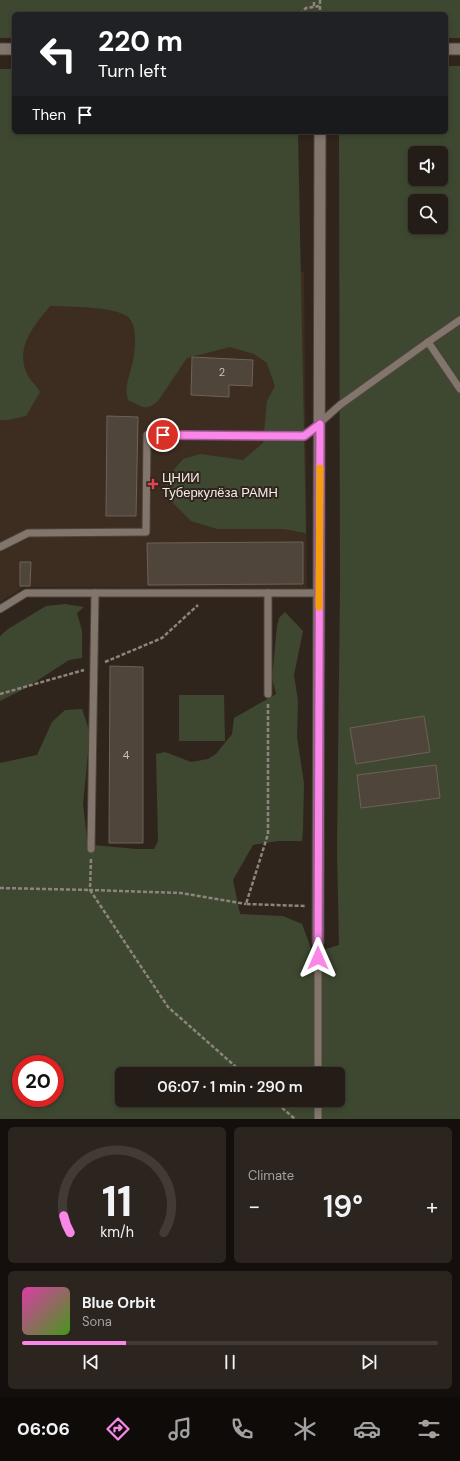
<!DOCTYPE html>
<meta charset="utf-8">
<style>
body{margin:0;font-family:"DM Sans",sans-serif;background:#2c251f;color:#f1f3f6;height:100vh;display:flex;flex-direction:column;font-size:15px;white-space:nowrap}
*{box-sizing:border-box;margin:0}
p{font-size:13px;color:#a3a1a1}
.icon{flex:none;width:22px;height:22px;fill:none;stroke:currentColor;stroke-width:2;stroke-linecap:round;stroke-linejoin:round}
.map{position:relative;height:1119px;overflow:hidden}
.details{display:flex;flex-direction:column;gap:8px;padding:8px;background:#140f0c;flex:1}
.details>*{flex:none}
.banner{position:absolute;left:12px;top:12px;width:436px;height:122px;border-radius:6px;box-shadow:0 2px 6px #0003,0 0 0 1px #413a35;background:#202124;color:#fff;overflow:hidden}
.buttons{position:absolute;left:408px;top:146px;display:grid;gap:8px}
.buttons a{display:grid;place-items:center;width:40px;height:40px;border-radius:6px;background:#241c16;box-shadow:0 2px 6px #0003,0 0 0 1px #413a35;font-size:20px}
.speed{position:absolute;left:12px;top:1055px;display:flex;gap:8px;font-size:20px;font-weight:700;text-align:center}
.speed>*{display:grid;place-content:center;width:52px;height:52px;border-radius:50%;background:#241c16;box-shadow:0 2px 6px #0003,0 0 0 1px #413a35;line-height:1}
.speed .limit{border:6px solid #d22;background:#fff;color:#111}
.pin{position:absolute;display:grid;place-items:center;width:34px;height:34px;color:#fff;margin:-17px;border:2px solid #fff;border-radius:50%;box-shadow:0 1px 4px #0007}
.me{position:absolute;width:44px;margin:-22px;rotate:0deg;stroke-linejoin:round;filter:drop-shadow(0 0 3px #0008)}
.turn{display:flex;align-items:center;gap:14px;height:84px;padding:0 20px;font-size:18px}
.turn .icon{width:52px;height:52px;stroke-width:2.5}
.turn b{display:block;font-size:28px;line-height:34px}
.then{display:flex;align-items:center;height:38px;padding:0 20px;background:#0003;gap:8px;font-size:15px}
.big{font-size:30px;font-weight:600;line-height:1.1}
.details .card{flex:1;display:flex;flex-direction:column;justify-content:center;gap:6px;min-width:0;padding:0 14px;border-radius:6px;background:#2c251f}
.details .dial{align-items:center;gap:0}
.dial svg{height:104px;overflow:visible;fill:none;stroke:#413a35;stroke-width:7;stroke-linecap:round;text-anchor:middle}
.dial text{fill:#f1f3f6;stroke:none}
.song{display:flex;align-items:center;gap:12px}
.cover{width:48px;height:48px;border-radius:6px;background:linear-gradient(135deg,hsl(320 70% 55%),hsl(100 70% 35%))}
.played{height:4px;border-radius:2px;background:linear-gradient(90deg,#f987e8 25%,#413a35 25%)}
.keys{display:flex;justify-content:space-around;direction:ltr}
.heat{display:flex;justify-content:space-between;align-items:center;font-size:22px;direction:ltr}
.details .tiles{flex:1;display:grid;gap:8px;grid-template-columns:1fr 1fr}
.card:last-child{grid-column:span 2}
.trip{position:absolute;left:115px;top:1067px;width:230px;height:40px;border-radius:6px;background:#241c16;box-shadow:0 2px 6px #0003,0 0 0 1px #413a35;font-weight:600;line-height:40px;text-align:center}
.menu{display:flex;height:64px;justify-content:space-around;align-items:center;background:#0e0b09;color:#a3a1a1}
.menu .icon{width:28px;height:28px}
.menu .on{color:#f987e8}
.menu b{font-size:18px;color:#f1f3f6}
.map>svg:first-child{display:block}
.built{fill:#3d2d21}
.green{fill:#3e4831;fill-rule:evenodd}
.building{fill:#4f453b;stroke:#6c6257}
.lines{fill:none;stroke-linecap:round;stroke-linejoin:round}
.service-casing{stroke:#4c443d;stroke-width:9}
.minor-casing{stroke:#4c443d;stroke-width:13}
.path{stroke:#8e847e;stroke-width:2.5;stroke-dasharray:4 2;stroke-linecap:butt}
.service{stroke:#82766c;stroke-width:7}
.minor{stroke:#82766c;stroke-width:11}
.route-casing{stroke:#a25897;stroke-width:10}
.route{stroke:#f987e8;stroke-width:7}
.slow{stroke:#f59e0b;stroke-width:7}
.health-dot{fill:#e0444e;stroke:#30251d;stroke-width:1.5}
.labels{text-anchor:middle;stroke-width:4;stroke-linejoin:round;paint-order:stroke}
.number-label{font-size:11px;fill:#ccc3bd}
.poi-label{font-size:13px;fill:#f5ede8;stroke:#30251d;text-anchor:start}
</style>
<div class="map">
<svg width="460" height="1119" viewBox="0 0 460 1119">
<rect width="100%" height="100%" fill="#30251d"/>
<!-- built -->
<path class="built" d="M0,272H304L307,588L24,587L0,602Z"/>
<!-- green -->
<g class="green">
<path d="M0,0H460V38H446V14H14V38H0Z"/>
<path d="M446,66H460V1119H0V763L37,755L52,722L65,710L82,709L90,733L83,804L87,838L92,845L137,849H154L158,841L156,754L165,752L191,762L208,759L216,754L232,734L234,718L276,694L272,678L277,626L279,618L285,612L303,631L294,675L298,701L297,737L304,783L303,829L302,841H278L253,845L233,880L240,914L283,916L302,924L313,953L339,945L337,849L340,588L339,132H446ZM415,153H441V179H415ZM415,201H441V227H415ZM21,1064H55V1098H21ZM122,1074H338V1100H122Z"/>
<path d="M0,69H14V132H298L306,533L284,529H217L191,521L167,497L166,488L172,472L183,459L200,454L243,460L263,443L267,401L275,386L267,363L254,354L230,347L187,358L158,401C146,412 141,406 128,400C124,387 130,374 133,361C135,351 138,325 128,317C115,306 69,307 50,306C36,323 17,344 25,369C27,377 36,385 40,392L26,416L8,420H0Z"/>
<path d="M65,604L84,607L77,613L82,631V658L69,660L26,688L0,701V636L8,629L46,606Z"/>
<path d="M179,695H224L225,741H179Z"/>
</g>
<!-- building -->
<g class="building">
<path d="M192,357L253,360L252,386L229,385V397L191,395Z"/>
<path d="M107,416L138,417L136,516H106Z"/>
<path d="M303,542V584L148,585L147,543Z"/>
<path d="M20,562H31L30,586H20Z"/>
<path d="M110,666L143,667V843H109Z"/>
<path d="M424,716L430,752L356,764L350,728Z"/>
<path d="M436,765L440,798L361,808L357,775Z"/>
</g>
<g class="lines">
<!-- service casing -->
<g class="service-casing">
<g id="service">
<path d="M428,342L460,389"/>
<path d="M0,547L28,533L146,532L147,435L305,436L340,405L428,342L460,320"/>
<path d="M0,609L26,593H319"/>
<path d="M268,694V593"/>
<path d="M91,849L95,593"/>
<path d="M318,1074V943"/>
<path d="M318,1119V1100"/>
</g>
</g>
<!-- minor casing -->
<g class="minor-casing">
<g id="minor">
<path d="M0,49H14"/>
<path d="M446,49H460"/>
<path d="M318,943L320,132"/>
</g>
</g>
<!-- path -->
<g class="path">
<path d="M320,0V14"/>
<path d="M314,6V0"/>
<path d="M300,14L306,8L320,6"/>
<path d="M105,662L162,638L198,605"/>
<path d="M0,694L84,670"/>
<path d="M268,704V834L246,904L305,906"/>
<path d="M91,859L90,890L181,893L246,904"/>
<path d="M0,888L90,890L168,1007L244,1074"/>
<path d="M273,1100L295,1119"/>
</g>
<!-- service -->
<use href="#service" class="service"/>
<!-- minor -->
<use href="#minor" class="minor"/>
</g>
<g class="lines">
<!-- route casing -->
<g class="route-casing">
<path id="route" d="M163,435L304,436L320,424L318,958"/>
</g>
<!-- route -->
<use href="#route" class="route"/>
<!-- slow -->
<path class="slow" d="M319,607L320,468"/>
</g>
<!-- markers -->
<path class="health-dot" d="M151 478h4v4h4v4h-4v4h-4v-4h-4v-4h4z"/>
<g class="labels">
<!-- number labels -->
<g class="number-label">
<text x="222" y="376">2</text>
<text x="126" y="759">4</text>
</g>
<!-- poi labels -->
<g class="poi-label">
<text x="162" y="482">ЦНИИ<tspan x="162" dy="15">Туберкулёза РАМН</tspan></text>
</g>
</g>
</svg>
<div class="buttons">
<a><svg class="icon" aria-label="sound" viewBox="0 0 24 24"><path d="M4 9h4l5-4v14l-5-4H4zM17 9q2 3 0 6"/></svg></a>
<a><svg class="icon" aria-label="search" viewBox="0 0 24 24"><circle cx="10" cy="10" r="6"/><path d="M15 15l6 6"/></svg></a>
</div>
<div class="speed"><div class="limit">20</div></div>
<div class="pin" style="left:163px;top:435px;background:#d93025"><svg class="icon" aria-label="arrive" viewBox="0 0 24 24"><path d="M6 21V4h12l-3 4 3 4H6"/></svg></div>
<svg class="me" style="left:318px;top:958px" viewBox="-20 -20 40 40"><path d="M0-17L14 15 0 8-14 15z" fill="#f987e8" stroke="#fff" stroke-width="4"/></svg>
<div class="trip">06:07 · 1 min · 290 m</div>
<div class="banner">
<div class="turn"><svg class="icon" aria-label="left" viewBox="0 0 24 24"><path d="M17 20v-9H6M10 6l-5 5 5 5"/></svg><div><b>220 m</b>Turn left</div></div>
<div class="then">Then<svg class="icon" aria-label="arrive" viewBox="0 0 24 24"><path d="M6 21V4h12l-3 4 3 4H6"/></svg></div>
</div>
</div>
<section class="details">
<div class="tiles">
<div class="card dial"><svg viewBox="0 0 100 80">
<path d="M14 69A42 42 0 1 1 86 69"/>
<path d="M14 69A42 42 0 0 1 9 56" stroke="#f987e8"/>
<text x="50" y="56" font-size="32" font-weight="700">11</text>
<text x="50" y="72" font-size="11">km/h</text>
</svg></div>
<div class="card"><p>Climate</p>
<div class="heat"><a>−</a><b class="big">19°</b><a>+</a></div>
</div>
<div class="card">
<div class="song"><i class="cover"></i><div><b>Blue Orbit</b><p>Sona</p></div></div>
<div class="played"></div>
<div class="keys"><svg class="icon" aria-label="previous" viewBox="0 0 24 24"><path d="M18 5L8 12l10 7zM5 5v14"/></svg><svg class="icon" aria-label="pause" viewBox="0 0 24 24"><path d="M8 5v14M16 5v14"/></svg><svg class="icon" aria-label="next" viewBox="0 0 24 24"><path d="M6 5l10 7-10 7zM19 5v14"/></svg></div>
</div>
</div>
</section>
<nav class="menu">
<b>06:06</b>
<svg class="icon on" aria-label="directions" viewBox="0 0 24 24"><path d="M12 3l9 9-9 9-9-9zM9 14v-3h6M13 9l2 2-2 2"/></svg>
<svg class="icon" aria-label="music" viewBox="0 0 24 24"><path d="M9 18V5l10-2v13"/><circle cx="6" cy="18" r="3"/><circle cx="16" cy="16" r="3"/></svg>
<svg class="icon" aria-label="phone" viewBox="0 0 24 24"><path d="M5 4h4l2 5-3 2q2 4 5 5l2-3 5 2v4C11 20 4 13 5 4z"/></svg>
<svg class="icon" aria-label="climate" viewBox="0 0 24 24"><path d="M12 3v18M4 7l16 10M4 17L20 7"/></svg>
<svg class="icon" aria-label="car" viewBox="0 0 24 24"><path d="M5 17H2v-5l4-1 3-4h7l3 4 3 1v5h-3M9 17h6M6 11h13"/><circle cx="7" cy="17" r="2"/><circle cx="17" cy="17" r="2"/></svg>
<svg class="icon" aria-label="filters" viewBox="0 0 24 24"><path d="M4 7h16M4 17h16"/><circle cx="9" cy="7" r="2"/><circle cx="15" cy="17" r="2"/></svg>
</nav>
